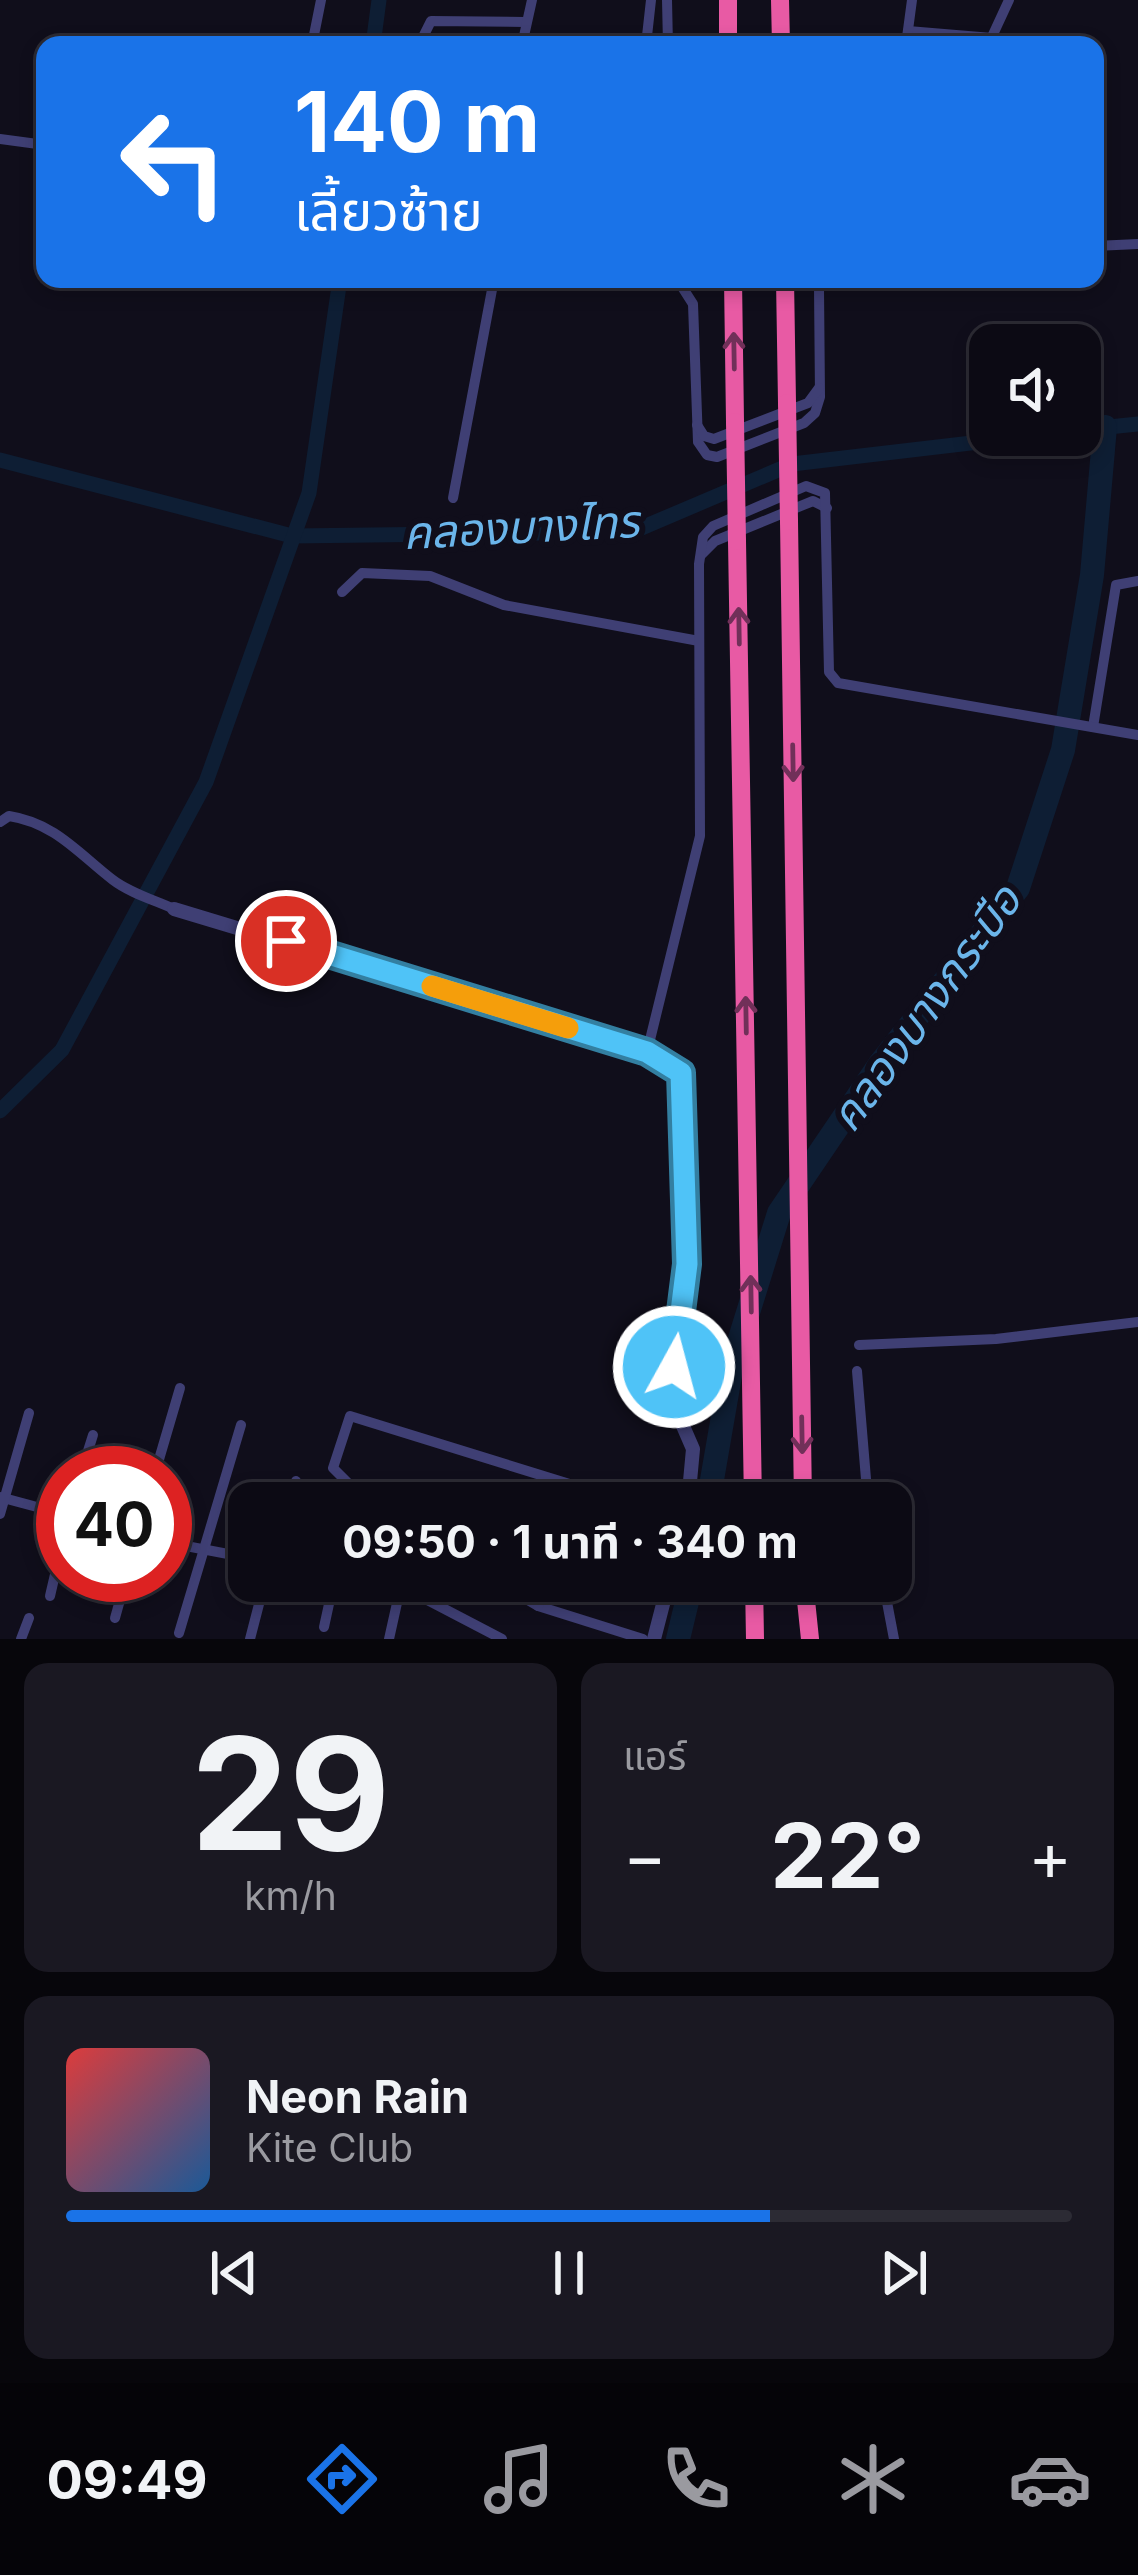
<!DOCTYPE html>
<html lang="th">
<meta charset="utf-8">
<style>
body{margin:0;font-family:Inter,"Noto Sans Thai",sans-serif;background:#1a1822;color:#f1f3f6;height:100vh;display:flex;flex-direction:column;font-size:45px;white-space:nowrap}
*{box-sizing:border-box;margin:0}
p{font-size:39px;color:#9a9aa0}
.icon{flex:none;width:66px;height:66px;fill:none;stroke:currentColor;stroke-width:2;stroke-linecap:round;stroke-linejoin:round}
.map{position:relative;height:1639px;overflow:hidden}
.sheet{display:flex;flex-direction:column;gap:24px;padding:24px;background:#07060b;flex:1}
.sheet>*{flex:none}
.top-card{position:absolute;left:36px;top:36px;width:1068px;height:252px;border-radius:24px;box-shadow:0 6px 18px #0003,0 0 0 3px #2c2b34;background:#1a73e8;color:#fff;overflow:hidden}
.buttons{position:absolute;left:969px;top:324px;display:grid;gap:24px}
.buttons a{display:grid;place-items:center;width:132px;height:132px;border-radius:24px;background:#0c0a14;box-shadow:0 6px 18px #0003,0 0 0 3px #2c2b34;font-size:60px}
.speed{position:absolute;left:36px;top:1446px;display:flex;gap:24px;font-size:60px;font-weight:700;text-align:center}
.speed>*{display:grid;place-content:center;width:156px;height:156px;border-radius:50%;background:#0c0a14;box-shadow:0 6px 18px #0003,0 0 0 3px #2c2b34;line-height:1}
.speed .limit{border:18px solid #d22;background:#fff;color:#111}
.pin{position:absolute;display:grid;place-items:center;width:102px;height:102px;color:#fff;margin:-51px;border:6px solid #fff;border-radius:50%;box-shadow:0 3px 12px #0007}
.me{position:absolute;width:132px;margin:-66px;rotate:7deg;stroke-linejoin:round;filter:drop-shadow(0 0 9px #0008)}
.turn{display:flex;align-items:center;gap:42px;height:252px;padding:0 60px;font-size:54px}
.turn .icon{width:156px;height:156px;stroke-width:2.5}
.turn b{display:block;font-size:84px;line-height:102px}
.big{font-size:90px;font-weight:700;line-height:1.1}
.sheet .tile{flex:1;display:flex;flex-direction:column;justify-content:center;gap:18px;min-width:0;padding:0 42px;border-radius:24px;background:#1a1822}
.sheet .dial{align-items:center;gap:0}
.dial b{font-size:156px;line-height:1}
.song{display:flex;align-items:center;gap:36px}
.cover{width:144px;height:144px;border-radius:18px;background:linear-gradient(135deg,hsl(0 70% 55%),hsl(210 70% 35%))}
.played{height:12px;border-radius:6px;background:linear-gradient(90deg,#1a73e8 70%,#2c2b34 70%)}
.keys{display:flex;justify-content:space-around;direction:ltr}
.heat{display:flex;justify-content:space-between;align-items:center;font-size:66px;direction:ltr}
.sheet .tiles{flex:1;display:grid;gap:24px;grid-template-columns:1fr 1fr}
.tile:last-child{grid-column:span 2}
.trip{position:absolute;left:228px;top:1482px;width:684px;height:120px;border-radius:24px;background:#0c0a14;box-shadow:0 6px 18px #0003,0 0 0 3px #2c2b34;font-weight:700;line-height:120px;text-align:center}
.tab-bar{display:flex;height:192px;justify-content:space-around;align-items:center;background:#050408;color:#9a9aa0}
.tab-bar .icon{width:84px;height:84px}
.tab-bar .on{color:#1a73e8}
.tab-bar b{font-size:54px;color:#f1f3f6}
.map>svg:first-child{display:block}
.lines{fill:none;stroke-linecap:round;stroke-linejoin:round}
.canal{stroke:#0e1e34;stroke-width:15}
.river{stroke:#0e1e34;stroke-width:24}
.minor{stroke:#3f3f74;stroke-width:10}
.tertiary{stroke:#3f3f74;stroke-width:14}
.motorway{stroke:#e85aa4;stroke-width:18}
.motorway-bridge{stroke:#e85aa4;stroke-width:18}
.oneway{stroke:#713059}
.route-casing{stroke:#337fa1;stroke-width:30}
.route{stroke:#4fc3f7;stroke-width:21}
.slow{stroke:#f59e0b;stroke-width:21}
.labels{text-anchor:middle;stroke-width:12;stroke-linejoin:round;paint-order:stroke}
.water-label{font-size:45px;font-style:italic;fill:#6bb5ea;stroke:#100e1b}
</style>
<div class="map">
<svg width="1138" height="1639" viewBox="0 0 1138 1639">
<rect width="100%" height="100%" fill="#100e1b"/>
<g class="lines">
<!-- canal -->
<g class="canal">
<path d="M373,45L379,0"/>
<path d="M1080,430L1138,424"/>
<path d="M0,460L292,536L541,533L639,529L792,464L1039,435"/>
<path d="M0,1111L62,1050L206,782L309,493L340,279"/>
</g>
<!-- river -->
<g class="river">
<path d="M708,1503L732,1364L779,1213L880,1064L1018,888L1063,750L1092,575L1105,427"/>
<path d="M678,1639L692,1581"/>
</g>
<!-- minor -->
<g class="minor">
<path d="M667,0L668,45"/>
<path d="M908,31L992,38"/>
<path d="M990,41L1009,0"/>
<path d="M306,45L314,35L321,0"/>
<path d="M419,45L431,21L525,22"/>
<path d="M522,45L532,0"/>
<path d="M646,45L651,0"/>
<path d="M906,45L912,0"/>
<path d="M0,139L45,145"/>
<path d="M1095,246L1138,244"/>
<path d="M677,279L693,304L698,442L707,455L717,457L804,423L815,413L820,397L819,288L825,279"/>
<path d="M697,425L704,436L714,439L808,403L819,388"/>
<path d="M453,498L494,279"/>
<path d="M701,555L715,541L813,501L827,508"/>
<path d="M342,592L362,573L430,576L504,605L699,641"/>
<path d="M1093,727L1116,585L1138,581"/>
<path d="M0,822L9,816C55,823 79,854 113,880C130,893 154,900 174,909"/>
<path d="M647,1052L700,836L699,564L703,537L713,526L806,486L825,493L829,672L838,683L1138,735"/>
<path d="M859,1345L996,1339L1138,1322"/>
<path d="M857,1371L868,1503"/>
<path d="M81,1473L93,1435"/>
<path d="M155,1473L180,1388"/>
<path d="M0,1497L63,1514"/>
<path d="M289,1503L296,1481"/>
<path d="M368,1503L333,1468L350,1416L631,1503"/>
<path d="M0,1514L29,1413"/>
<path d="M165,1542L249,1558"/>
<path d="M391,1581L502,1639"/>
<path d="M495,1581L538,1606L643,1639"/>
<path d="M883,1581L894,1639"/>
<path d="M50,1596L63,1540"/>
<path d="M538,1606L546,1581"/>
<path d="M115,1618L127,1575"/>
<path d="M324,1627L334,1581"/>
<path d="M179,1633L241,1425"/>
<path d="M21,1639L29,1618"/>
<path d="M250,1639L265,1581"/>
<path d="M389,1639L401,1585"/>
</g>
<!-- tertiary -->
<g class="tertiary">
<path d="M174,909L647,1052L681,1073L687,1264L670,1396L693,1449L688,1503"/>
<path d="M654,1639L669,1581"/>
</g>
<!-- motorway -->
<g class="motorway">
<path d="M728,0V45"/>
<path d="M780,0L781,45"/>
<path d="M733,279L735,422"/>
<path d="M785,279L787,403"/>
<path d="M789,521L803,1503"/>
<path d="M737,541L753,1503"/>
<path d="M754,1581L755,1639"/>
<path d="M804,1581L810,1639"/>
</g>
<!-- motorway-bridge -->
<g class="motorway-bridge">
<path d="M787,403L789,521"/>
<path d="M735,422L737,541"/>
</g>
</g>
<!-- one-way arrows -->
<defs><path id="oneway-shaft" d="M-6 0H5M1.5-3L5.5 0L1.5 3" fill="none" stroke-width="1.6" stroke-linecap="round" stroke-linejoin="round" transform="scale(3)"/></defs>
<g class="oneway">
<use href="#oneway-shaft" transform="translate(734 351) rotate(-91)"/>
<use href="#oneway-shaft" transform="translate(739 626) rotate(-91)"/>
<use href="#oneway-shaft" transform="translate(793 763) rotate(89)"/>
<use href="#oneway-shaft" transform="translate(746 1015) rotate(-91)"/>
<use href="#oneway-shaft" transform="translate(751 1294) rotate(-91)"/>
<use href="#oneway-shaft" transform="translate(802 1435) rotate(89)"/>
</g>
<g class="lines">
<!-- route casing -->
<g class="route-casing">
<path id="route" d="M286,941L647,1052L681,1073L687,1264L674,1367"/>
</g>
<!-- route -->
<use href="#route" class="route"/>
<!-- slow -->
<path class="slow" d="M432,986L568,1028"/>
</g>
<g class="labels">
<!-- water labels -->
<g class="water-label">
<text transform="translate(521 527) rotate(-3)" y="16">คลองบางไทร</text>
<text transform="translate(925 1008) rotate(-54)" y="16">คลองบางกระบือ</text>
</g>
</g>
</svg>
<div class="buttons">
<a><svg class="icon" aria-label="sound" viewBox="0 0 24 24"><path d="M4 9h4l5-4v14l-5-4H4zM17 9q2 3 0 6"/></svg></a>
</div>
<div class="speed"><div class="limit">40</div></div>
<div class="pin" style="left:286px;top:941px;background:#d93025"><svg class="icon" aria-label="arrive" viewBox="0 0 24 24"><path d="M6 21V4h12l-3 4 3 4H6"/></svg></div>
<svg class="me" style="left:674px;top:1367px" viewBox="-20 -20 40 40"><circle r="17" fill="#4fc3f7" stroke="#fff" stroke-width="3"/><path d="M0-11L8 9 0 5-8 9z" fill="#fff"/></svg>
<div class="trip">09:50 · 1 นาที · 340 m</div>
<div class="top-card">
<div class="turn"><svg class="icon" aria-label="left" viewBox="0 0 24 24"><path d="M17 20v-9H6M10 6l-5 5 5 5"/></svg><div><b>140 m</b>เลี้ยวซ้าย</div></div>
</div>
</div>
<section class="sheet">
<div class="tiles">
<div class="tile dial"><b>29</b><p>km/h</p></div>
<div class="tile"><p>แอร์</p>
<div class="heat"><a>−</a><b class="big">22°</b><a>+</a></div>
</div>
<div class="tile">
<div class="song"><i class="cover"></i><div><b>Neon Rain</b><p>Kite Club</p></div></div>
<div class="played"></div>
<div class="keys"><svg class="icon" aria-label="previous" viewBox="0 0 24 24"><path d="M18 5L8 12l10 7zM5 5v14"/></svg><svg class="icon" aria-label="pause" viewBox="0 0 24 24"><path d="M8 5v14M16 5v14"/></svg><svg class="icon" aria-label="next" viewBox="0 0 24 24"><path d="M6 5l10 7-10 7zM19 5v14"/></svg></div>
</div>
</div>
</section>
<nav class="tab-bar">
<b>09:49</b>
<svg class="icon on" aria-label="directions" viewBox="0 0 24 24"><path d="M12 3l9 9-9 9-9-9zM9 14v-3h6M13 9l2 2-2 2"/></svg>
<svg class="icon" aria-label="music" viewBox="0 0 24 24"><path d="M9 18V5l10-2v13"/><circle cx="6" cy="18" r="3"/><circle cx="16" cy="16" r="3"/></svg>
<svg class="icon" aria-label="phone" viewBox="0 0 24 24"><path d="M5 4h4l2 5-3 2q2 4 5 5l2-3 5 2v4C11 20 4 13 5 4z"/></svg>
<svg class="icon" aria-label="climate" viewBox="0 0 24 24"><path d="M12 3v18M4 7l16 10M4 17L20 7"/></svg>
<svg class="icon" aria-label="car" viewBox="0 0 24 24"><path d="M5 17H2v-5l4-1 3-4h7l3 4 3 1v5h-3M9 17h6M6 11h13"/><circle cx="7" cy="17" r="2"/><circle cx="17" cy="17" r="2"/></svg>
</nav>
